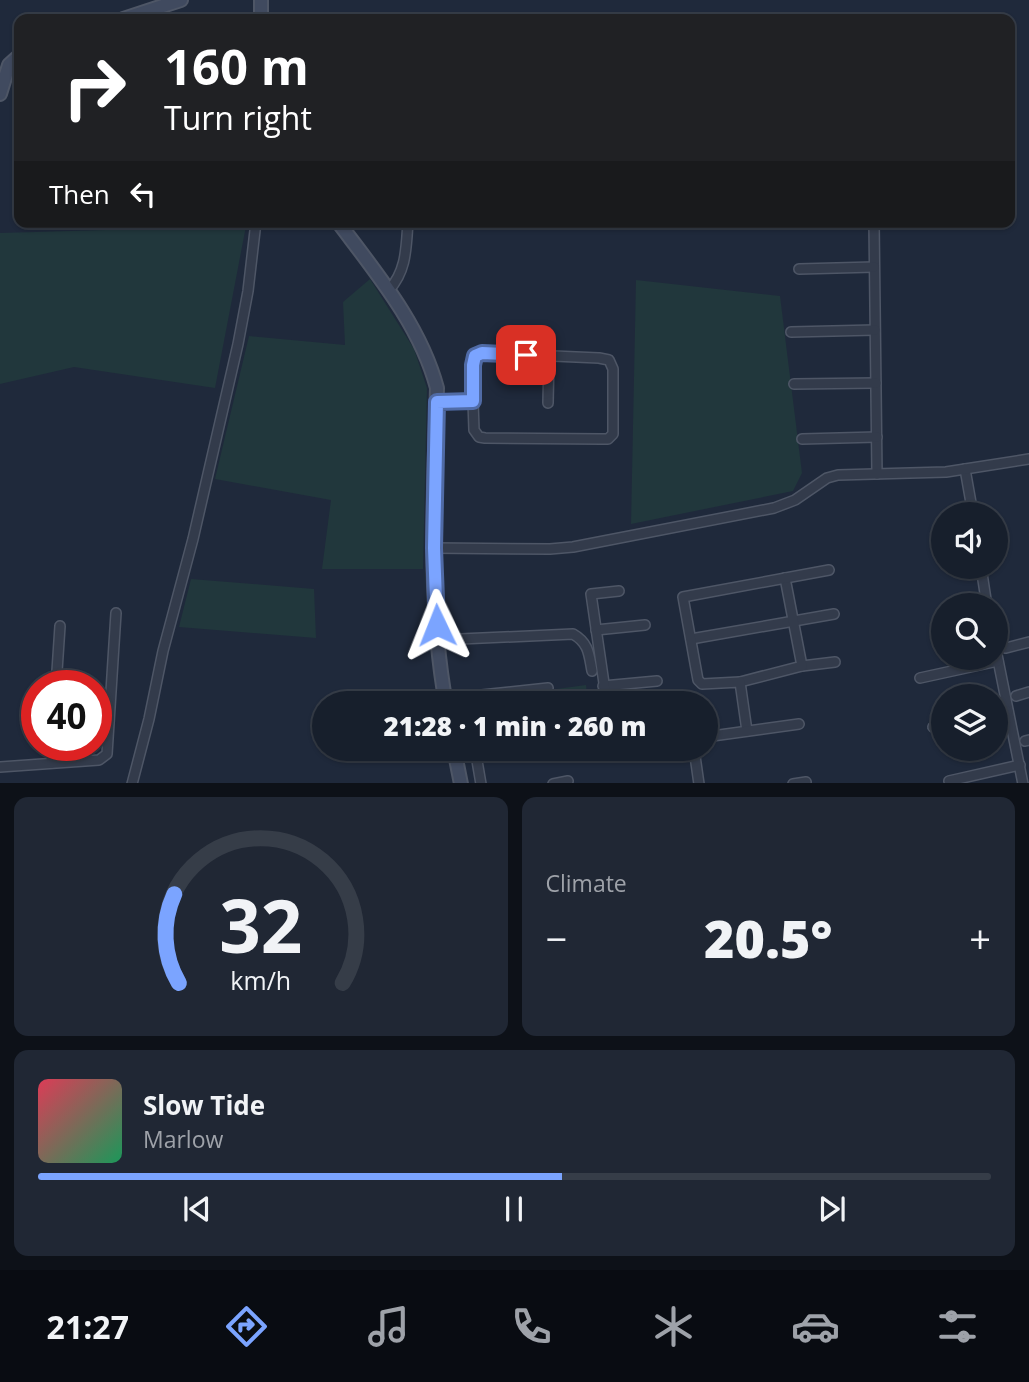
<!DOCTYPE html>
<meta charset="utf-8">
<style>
body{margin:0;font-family:"Open Sans",sans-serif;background:#202734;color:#f1f3f6;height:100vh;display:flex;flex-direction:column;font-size:26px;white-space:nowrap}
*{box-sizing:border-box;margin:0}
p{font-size:23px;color:#9ea2a9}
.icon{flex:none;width:38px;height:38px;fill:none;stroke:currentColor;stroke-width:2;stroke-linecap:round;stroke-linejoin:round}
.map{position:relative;height:783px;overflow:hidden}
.side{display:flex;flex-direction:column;gap:14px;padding:14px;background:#0d1118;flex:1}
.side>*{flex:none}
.guide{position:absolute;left:14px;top:14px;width:1001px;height:214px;border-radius:14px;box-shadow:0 2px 5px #0004,0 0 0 2px #363d48;background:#202124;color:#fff;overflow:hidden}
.tools{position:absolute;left:931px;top:502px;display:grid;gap:14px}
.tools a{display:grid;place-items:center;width:77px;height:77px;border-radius:50%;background:#171f2c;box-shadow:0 2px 5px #0004,0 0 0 2px #363d48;font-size:35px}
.speed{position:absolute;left:21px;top:670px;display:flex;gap:14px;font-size:35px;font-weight:700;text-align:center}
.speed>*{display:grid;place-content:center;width:91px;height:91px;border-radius:50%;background:#171f2c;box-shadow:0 2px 5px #0004,0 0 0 2px #363d48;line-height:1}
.speed .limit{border:10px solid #d22;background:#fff;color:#111}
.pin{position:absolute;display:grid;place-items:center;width:60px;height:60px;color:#fff;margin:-30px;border-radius:14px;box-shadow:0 4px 10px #0006}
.me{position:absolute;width:77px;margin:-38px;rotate:358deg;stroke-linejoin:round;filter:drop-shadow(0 0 5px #0008)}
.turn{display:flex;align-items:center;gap:24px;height:147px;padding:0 35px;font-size:32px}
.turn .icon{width:91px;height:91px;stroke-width:2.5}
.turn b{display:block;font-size:49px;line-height:60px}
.then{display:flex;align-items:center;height:66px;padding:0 35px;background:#0003;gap:14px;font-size:26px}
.big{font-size:52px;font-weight:800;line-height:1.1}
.side .card{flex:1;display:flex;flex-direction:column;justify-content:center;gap:10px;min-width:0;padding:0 24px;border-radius:14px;background:#202734}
.side .dial{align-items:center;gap:0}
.dial svg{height:182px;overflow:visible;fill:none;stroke:#363d48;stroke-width:7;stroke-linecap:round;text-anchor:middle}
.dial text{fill:#f1f3f6;stroke:none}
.song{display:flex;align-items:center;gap:21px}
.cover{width:84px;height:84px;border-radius:10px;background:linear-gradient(135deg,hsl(350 70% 55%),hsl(150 70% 35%))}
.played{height:7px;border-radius:4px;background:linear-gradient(90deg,#7ba4ff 55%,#363d48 55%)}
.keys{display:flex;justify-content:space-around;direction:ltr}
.heat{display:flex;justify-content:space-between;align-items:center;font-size:38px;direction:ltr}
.side .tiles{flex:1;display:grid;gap:14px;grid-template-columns:1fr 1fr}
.card:last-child{grid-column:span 2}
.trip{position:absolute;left:312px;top:691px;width:406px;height:70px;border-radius:35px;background:#171f2c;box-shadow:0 2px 5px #0004,0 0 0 2px #363d48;font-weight:800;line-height:70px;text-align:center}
.dock{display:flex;height:112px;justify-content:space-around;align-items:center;background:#090c12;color:#9ea2a9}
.dock .icon{width:49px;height:49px}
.dock .current{color:#7ba4ff}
.dock b{font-size:32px;color:#f1f3f6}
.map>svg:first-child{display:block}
.green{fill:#21373c}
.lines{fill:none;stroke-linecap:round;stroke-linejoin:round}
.street-casing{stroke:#4e5666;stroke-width:12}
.secondary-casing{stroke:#4e5666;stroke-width:16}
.street{stroke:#333b4b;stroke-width:9}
.secondary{stroke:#404a5f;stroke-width:12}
.route-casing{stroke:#506ba6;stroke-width:18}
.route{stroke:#7ba4ff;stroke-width:12}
</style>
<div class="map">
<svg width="1029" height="784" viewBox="0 0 1029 784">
<rect width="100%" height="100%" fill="#1f293b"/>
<!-- green -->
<g class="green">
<path d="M246,226L215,388L74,367L0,384V233Z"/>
<path d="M370,279L414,349L427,388L423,569H322L331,500L215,479L249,336L345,345L343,302Z"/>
<path d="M636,280L780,296L802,473L793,491L631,524Z"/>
<path d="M191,579L314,589L316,638L179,627Z"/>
<path d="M586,685L588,703H551L549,690Z"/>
</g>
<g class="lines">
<!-- street casing -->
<g class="street-casing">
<g id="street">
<path d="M40,222L50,224L99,222"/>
<path d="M874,222L877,474"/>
<path d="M799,269L874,267"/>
<path d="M389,290C407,270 406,247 408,222"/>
<path d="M791,332L875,330"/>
<path d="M794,384L876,383"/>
<path d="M437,402L473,401V365L475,356L482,353L599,358L609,360L613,369V434L608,439H601L485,438L479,437L474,430L473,401"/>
<path d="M548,403L549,356"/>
<path d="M802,439L877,437"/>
<path d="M965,469L973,514"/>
<path d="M434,548L550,549L573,547L774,508L795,500L827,478L838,475L946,472L1029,459"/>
<path d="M981,567L987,606"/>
<path d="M596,630L645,625"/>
<path d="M691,639L834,614"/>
<path d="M438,640L573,634C589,643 589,655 592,671"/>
<path d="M1006,648L1029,642"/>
<path d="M996,650L1023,784"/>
<path d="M802,666L835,662"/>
<path d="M920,678L998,661"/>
<path d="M740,682L802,666L785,578"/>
<path d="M56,686L60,626"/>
<path d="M603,686L657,681"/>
<path d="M1016,696L1029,692"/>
<path d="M466,704L467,699L472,696L548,688"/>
<path d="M607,704L591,594L619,591"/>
<path d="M996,714L1008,711"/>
<path d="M933,727L943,725"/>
<path d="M747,731L740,682L702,684L698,680L683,597L829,570"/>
<path d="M705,737L799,724"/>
<path d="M1025,741L1029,740"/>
<path d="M475,749L481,784"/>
<path d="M626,749H628"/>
<path d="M694,749L699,784"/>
<path d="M52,763L53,746"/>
<path d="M0,767L99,760L107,754L116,613"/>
<path d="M949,781L1020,765"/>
<path d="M132,784L149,719L163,651L193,539L238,344L248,291L256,222"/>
<path d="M553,784L568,781"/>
<path d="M793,784L806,782"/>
</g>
</g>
<!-- secondary casing -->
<g class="secondary-casing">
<g id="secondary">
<path d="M261,0V19"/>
<path d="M123,19L181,0"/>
<path d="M0,94L9,65L19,56"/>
<path d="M338,222C377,274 420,325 437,388C434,492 427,600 446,704"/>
<path d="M454,749L461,784"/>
</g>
</g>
<!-- street -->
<use href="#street" class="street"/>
<!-- secondary -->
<use href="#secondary" class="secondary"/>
</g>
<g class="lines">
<!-- route casing -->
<g class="route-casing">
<path id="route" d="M437,625L434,548L437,402L473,401V365L475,356L482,353L526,355"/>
</g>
<!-- route -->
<use href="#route" class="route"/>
</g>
</svg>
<div class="tools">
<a><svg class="icon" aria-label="sound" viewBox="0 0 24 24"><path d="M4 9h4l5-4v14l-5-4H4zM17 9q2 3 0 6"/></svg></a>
<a><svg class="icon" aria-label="search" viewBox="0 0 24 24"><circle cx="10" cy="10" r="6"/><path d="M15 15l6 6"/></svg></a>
<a><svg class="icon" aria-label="layers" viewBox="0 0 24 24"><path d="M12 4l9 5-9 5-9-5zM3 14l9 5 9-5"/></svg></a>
</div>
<div class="speed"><div class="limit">40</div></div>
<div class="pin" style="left:526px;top:355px;background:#d93025"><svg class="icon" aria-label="arrive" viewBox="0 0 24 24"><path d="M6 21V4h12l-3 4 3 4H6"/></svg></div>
<svg class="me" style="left:437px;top:625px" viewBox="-20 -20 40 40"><path d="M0-17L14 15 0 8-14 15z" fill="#7ba4ff" stroke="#fff" stroke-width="4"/></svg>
<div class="trip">21:28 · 1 min · 260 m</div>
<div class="guide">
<div class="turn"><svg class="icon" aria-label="right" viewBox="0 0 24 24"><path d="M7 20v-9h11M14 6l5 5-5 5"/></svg><div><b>160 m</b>Turn right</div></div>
<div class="then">Then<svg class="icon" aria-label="left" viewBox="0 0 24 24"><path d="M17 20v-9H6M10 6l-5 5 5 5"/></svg></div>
</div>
</div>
<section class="side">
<div class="tiles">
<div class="card dial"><svg viewBox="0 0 100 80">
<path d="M14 69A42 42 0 1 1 86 69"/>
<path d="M14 69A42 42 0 0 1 12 30" stroke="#7ba4ff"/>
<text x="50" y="56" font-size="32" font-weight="700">32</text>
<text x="50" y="72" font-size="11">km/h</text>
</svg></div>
<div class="card"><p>Climate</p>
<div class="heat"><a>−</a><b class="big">20.5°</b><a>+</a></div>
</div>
<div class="card">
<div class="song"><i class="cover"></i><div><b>Slow Tide</b><p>Marlow</p></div></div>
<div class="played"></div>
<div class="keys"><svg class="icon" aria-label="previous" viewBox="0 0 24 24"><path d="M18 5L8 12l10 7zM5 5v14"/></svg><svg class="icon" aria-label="pause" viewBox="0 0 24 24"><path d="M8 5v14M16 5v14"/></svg><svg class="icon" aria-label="next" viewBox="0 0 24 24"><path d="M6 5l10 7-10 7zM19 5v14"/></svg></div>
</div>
</div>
</section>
<nav class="dock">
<b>21:27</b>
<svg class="icon current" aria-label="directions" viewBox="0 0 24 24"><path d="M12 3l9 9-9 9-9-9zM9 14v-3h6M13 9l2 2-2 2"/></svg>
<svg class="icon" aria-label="music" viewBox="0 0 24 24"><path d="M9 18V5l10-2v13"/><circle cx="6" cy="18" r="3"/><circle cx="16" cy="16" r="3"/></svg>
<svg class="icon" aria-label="phone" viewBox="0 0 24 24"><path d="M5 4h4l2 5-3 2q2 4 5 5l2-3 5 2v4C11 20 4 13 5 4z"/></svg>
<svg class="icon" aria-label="climate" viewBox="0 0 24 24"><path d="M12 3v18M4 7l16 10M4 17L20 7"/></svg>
<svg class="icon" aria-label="car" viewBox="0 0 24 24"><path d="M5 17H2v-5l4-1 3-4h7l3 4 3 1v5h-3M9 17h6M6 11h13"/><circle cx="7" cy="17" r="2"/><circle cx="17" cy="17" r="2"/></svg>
<svg class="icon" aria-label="filters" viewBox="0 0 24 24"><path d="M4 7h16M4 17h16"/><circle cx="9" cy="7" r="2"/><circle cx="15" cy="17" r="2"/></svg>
</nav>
